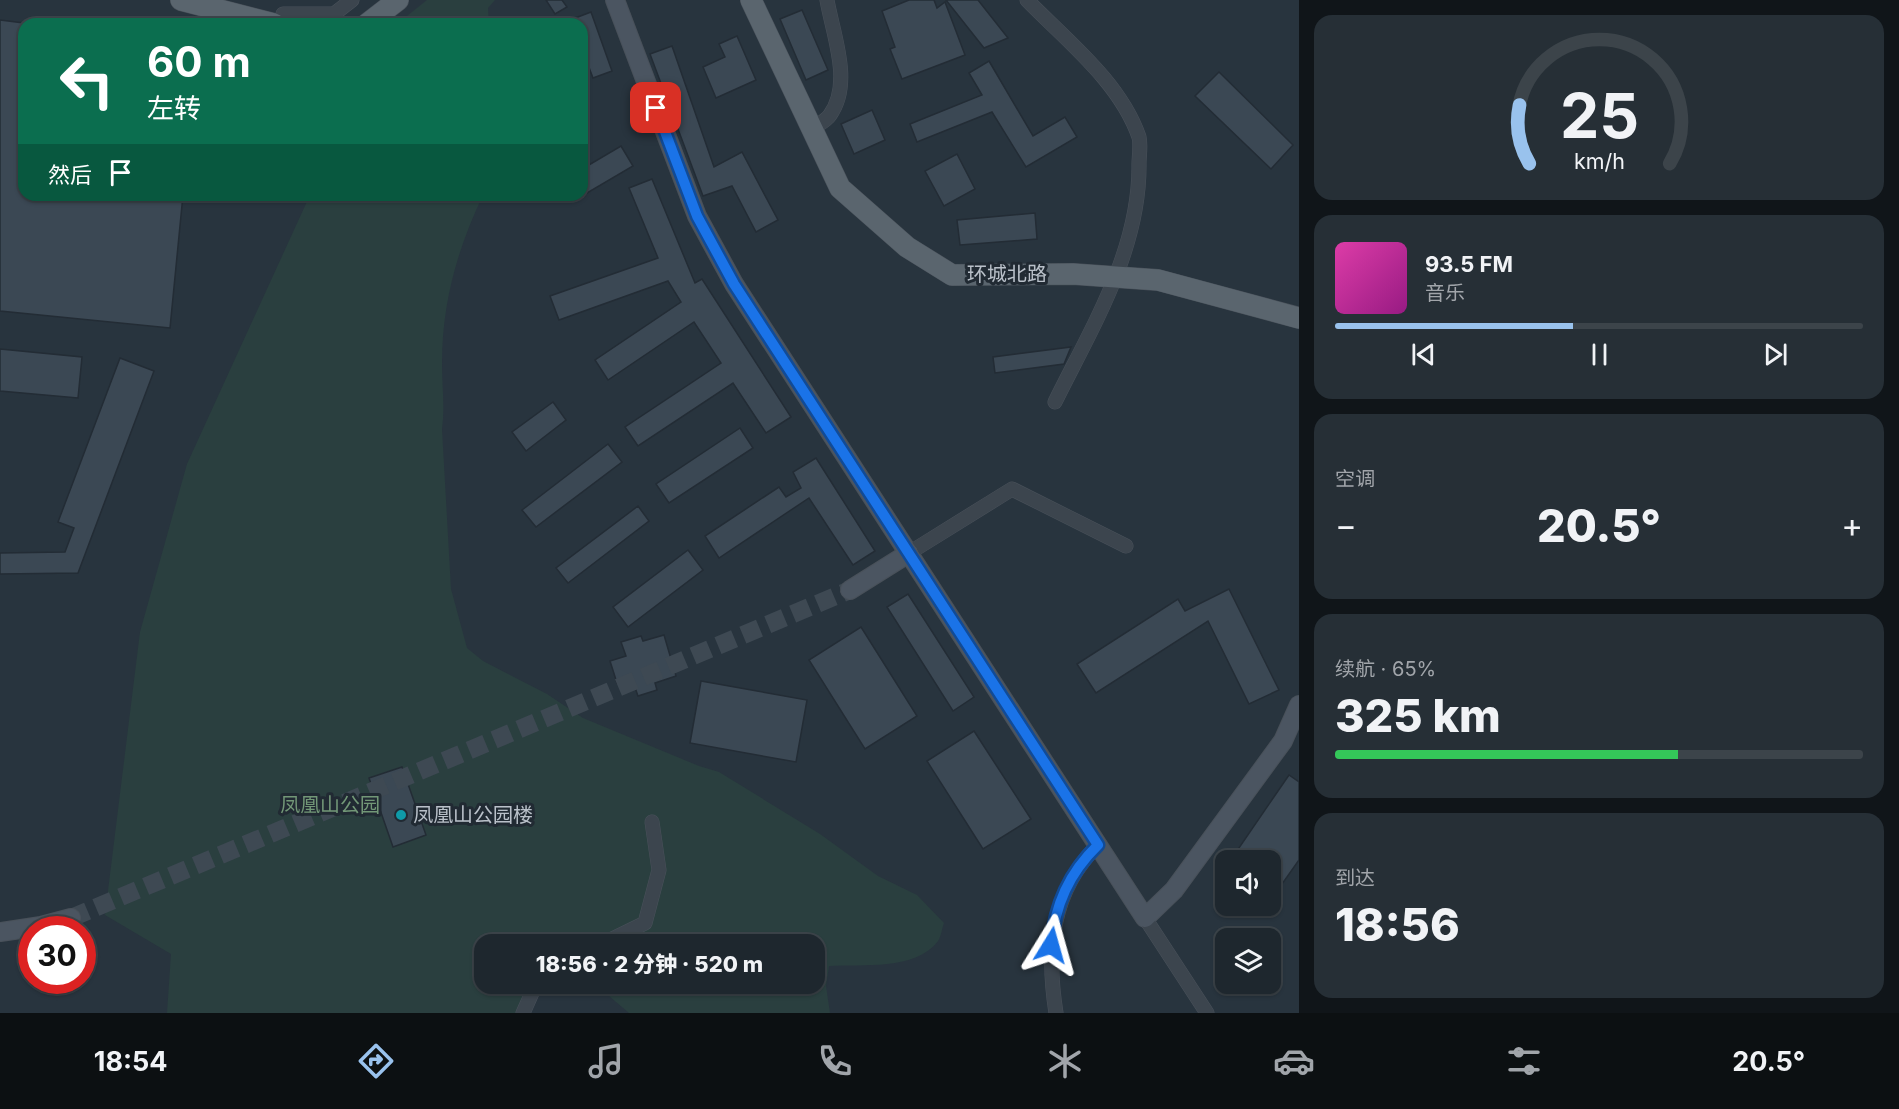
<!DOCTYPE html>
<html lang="zh">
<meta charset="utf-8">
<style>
body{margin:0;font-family:Inter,"Noto Sans SC",sans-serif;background:#262f36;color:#f1f3f6;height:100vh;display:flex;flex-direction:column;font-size:22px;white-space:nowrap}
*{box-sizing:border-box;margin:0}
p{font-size:20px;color:#a1a5aa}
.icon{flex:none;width:33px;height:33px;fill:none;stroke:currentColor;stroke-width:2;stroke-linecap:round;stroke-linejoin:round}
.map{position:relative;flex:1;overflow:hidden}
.sheet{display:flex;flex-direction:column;gap:15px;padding:15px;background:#101519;width:600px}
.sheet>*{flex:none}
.guide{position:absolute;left:18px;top:18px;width:570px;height:183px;border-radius:18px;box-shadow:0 2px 4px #0004,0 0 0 2px #3c444a;background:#0b6e4f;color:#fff;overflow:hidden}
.controls{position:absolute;left:1215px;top:850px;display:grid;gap:12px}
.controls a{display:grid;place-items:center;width:66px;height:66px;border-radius:12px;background:#1e272e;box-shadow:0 2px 4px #0004,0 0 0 2px #3c444a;font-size:30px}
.speed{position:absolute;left:18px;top:916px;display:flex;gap:12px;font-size:30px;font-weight:700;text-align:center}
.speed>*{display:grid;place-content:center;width:78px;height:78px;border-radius:50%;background:#1e272e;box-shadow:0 2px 4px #0004,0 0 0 2px #3c444a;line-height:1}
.speed .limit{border:9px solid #d22;background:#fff;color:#111}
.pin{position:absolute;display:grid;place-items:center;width:51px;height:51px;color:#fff;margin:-26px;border-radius:12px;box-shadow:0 3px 9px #0006}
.me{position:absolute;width:66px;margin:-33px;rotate:8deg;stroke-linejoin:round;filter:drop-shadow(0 0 4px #0008)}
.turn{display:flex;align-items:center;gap:21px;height:126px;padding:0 30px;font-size:27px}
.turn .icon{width:78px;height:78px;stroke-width:2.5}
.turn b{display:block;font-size:42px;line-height:51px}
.then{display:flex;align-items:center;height:57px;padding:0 30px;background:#0003;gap:12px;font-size:22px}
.big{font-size:45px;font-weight:800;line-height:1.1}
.sheet .card{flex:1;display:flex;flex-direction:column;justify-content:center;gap:9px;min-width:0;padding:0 21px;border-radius:18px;background:#262f36}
.sheet .dial{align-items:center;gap:0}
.dial svg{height:156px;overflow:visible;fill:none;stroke:#3c444a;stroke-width:7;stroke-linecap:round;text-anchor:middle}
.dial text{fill:#f1f3f6;stroke:none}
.song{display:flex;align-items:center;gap:18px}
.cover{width:72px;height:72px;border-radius:9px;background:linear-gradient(135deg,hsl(320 70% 55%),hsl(310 70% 35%))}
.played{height:6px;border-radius:3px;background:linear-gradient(90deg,#99c2ed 45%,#3c444a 45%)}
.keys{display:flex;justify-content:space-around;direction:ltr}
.heat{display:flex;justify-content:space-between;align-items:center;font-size:33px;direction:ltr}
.charge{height:9px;border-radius:4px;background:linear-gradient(90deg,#34c759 65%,#3c444a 0)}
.trip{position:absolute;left:474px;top:934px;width:351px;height:60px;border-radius:18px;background:#1e272e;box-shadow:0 2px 4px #0004,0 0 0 2px #3c444a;font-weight:800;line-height:60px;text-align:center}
.tabs{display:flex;height:96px;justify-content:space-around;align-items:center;background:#0c1012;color:#a1a5aa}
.tabs .icon{width:42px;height:42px}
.tabs .selected{color:#99c2ed}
.tabs b{font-size:27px;color:#f1f3f6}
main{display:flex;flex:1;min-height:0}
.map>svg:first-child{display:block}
.green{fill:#2a3f3f;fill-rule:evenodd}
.building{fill:#3b4854;stroke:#232c35;stroke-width:1.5}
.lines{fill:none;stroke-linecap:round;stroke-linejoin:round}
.secondary-tunnel{stroke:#3e4953;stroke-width:18;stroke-dasharray:18 9;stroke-linecap:butt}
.street-casing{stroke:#49515a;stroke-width:15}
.secondary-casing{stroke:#49515a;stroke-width:20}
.primary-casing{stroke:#49515a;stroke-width:22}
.street{stroke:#3c454e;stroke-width:14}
.secondary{stroke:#4b5561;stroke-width:18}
.primary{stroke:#5a656e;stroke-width:21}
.route-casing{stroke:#114b97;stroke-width:15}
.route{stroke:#1a73e8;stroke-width:10}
.culture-dot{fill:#0f9aa8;stroke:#212a33;stroke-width:2}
.labels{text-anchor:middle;stroke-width:6;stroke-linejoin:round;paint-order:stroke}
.street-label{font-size:20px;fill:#b9c0c9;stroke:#212a33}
.park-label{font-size:20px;fill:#729777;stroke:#212a33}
.poi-label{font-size:20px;fill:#b9c0c9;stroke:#212a33;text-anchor:start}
</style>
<main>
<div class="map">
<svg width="1299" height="1013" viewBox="0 0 1299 1013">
<rect width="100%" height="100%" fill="#28343e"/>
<!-- green -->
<g class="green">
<path d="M427,0H495L488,8L489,24H397Z"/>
<path d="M310,195H483C457,250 442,303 442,364C442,387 445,407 442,429L451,589L467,648L483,661L547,694L583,718L699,766L719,772L820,834L878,876L917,895L944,923C942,928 941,937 938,941C916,971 861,964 829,966L826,986L830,1013H629L602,990L554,988L537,997L521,1013H167L171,954L105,915L140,632L187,464ZM484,945H814V984H484Z"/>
</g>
<!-- building -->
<g class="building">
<path d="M546,0H562L567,7L555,14Z"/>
<path d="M909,0H934L937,8L945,2L965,55L902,79L890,49L895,47L882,11Z"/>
<path d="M946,0H978L1008,38L984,48Z"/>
<path d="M802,10L828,70L806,80L780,19Z"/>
<path d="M591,12L612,71L593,78L582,49V24L562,23Z"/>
<path d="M0,20L24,23V195H183L170,328L0,311Z"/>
<path d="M737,36L756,80L716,98L703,67L725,57L719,44Z"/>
<path d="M672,46L714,167L742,152L778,220L756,232L732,186L703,196L650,54Z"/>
<path d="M989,61L1033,136L1065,117L1077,137L1026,167L992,112L917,142L910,124L982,95L969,73Z"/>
<path d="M1219,72L1293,145L1271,169L1195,96Z"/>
<path d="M872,110L885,140L854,154L841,124Z"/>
<path d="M621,146L633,166L582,196V169Z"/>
<path d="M957,154L975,189L944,206L925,171Z"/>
<path d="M652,179L695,283L702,279L791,417L766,433L733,383L638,446L625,427L721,363L694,322L608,380L595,360L681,302L668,281L559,320L550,296L658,258L629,188Z"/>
<path d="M1035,213L1037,239L960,245L957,220Z"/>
<path d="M1071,347L1064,364L995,373L993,357Z"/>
<path d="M0,349L82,357L78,398L0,391Z"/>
<path d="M120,358L154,371L78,573L0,574V553L65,552L74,528L58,522Z"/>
<path d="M553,402L566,420L526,451L512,432Z"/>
<path d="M740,428L753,448L669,503L656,484Z"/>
<path d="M608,444L622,462L536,527L522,510Z"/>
<path d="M816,458L875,551L853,565L809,498L719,558L705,536L779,487L786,497L801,488L793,472Z"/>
<path d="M638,506L649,521L568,583L556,568Z"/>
<path d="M688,550L703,570L628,627L613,607Z"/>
<path d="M1229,589L1279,690L1249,704L1208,621L1096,693L1077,664L1178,599L1185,611Z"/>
<path d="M908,594L974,697L953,711L887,607Z"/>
<path d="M861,627L917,716L865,749L809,660Z"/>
<path d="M664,635L676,676L655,683L657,690L638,696L632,679L617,683L610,661L626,656L621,642L641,636L643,641Z"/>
<path d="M701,681L807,700L796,762L690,743Z"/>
<path d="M974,731L1031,819L983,849L927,761Z"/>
<path d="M402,767L426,835L393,847L369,778Z"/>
<path d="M1289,775L1299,782V860L1270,901V861H1230Z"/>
</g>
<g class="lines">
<!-- secondary-tunnel -->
<path class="secondary-tunnel" d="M71,918L850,590"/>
<!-- street casing -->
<g class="street-casing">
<g id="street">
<path d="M1027,0C1067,41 1120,82 1139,137C1141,145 1139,156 1139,164C1140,250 1092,327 1055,402"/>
<path d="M282,24L283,14H334L352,0"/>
<path d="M812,129C817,125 826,121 830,115C853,83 833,35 827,0"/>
<path d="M909,553L1012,489L1126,546"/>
<path d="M1145,918L1207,1013"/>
<path d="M600,945L645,923L659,870L652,822"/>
<path d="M523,1013L536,984"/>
<path d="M1056,1013C1046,950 1051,891 1098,845"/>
</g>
</g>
<!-- secondary casing -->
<g class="secondary-casing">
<g id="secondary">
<path d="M615,0L697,216L734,284L1145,918L1174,890L1283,741L1299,705"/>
<path d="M850,590L909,553"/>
<path d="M0,932L41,926L71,918"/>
</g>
</g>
<!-- primary casing -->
<g class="primary-casing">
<g id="primary">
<path d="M181,0L274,24"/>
<path d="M751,0L840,188L907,247L952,275L1073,274L1158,280L1299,318"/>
<path d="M367,24L398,0"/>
</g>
</g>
<!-- street -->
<use href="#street" class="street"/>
<!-- secondary -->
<use href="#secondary" class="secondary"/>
<!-- primary -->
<use href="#primary" class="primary"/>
</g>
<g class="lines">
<!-- route casing -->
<g class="route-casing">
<path id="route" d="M656,108L697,216L734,284L1098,845C1069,873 1055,905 1051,945"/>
</g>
<!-- route -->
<use href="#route" class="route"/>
</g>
<!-- markers -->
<circle class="culture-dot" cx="401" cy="815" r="6"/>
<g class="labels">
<!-- street labels -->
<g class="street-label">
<text x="1007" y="281">环城北路</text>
</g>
<!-- park labels -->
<g class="park-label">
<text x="330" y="812">凤凰山公园</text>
</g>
<!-- poi labels -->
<g class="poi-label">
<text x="413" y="822">凤凰山公园楼</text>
</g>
</g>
</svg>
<div class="controls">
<a><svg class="icon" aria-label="sound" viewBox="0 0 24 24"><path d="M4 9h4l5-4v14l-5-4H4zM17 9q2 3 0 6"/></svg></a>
<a><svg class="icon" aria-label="layers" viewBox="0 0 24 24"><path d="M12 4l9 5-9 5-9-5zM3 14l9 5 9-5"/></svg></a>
</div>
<div class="speed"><div class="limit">30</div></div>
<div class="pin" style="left:656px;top:108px;background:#d93025"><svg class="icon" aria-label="arrive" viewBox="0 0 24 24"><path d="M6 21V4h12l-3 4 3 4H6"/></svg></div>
<svg class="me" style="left:1051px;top:945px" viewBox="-20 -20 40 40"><path d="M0-17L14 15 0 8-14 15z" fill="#1a73e8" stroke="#fff" stroke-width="4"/></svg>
<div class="trip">18:56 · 2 分钟 · 520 m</div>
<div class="guide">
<div class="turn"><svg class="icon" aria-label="left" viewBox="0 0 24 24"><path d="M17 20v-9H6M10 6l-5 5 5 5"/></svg><div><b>60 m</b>左转</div></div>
<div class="then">然后<svg class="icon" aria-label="arrive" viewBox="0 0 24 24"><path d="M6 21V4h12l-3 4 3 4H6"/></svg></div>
</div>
</div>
<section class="sheet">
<div class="card dial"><svg viewBox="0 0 100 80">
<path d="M14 69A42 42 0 1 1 86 69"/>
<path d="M14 69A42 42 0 0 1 9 39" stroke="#99c2ed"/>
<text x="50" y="56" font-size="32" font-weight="700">25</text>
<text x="50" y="72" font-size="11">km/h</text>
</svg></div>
<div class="card">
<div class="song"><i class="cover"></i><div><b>93.5 FM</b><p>音乐</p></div></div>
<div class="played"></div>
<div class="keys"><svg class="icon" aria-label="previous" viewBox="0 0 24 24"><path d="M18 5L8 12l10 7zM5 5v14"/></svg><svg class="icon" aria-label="pause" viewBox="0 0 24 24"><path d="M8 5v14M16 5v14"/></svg><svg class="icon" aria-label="next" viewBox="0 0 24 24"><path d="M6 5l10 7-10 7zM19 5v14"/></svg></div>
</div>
<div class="card"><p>空调</p>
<div class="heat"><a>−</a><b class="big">20.5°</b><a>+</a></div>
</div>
<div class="card"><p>续航 · 65%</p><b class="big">325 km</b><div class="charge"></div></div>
<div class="card"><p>到达</p><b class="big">18:56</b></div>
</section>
</main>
<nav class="tabs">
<b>18:54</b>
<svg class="icon selected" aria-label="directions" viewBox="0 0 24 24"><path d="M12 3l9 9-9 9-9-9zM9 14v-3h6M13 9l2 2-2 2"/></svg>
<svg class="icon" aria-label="music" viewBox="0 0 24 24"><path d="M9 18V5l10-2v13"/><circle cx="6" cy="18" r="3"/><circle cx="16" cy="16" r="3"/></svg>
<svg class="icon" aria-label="phone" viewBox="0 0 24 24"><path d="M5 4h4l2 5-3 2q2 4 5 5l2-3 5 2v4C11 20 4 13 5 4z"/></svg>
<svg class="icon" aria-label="climate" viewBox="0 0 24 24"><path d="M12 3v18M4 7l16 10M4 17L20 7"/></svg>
<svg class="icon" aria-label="car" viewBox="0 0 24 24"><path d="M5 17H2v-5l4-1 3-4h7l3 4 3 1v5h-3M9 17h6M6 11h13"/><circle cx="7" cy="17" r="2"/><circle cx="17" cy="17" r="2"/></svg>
<svg class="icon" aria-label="filters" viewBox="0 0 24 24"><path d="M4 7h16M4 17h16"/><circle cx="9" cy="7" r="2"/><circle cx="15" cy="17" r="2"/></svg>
<b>20.5°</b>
</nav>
